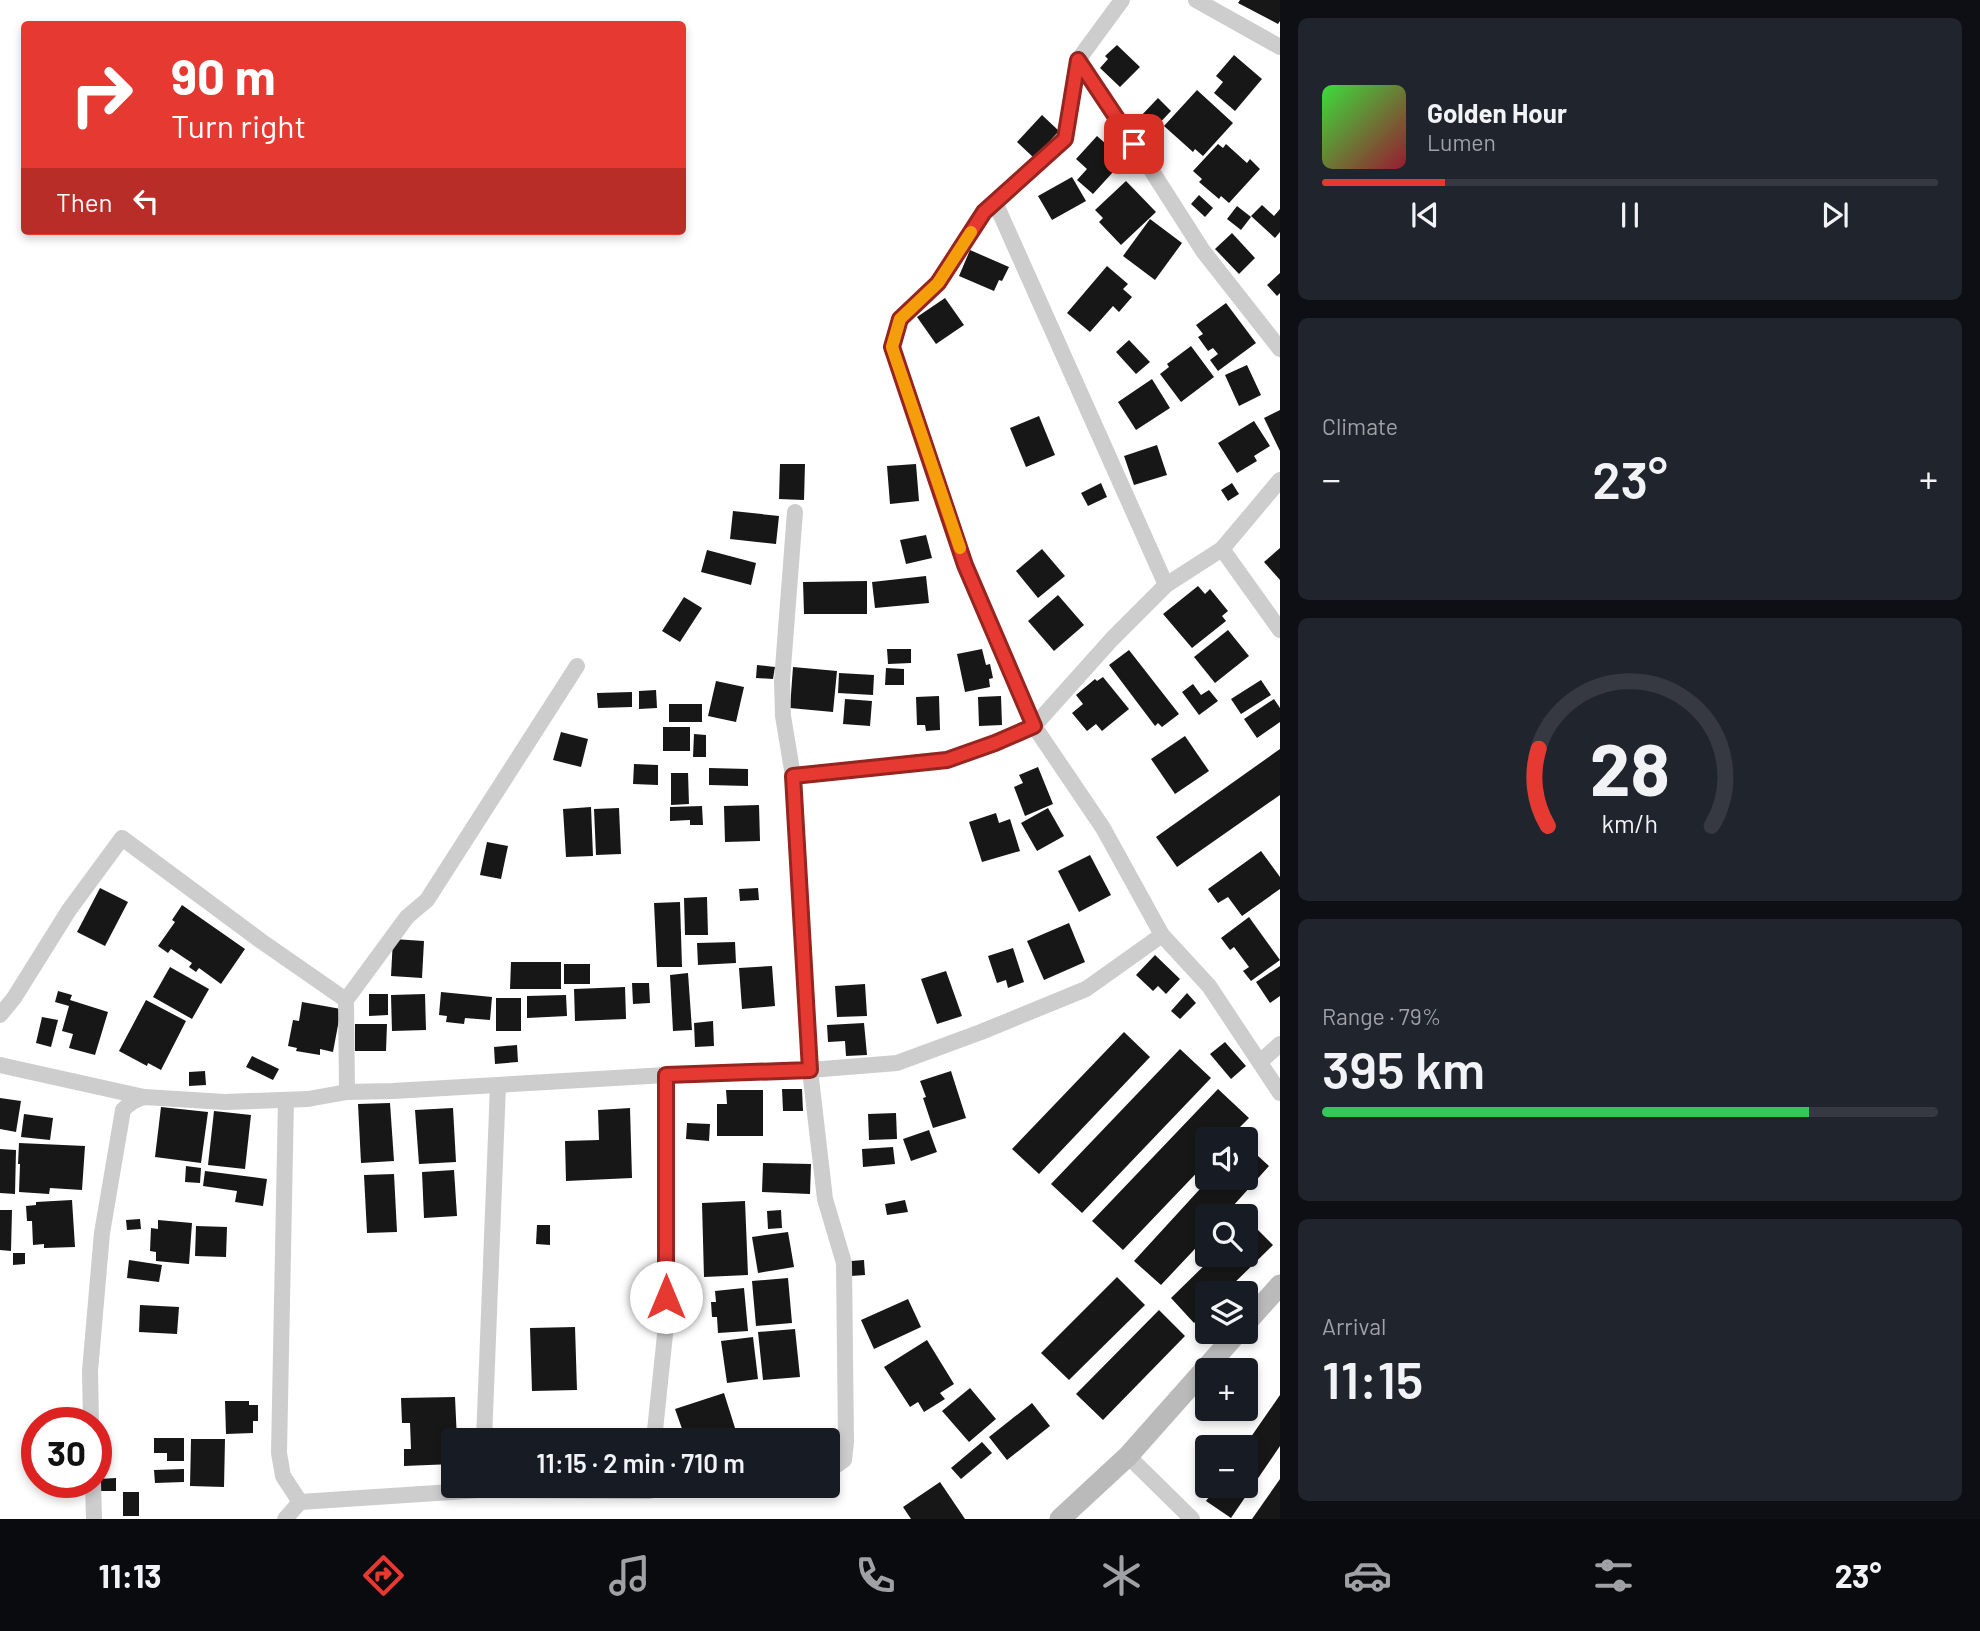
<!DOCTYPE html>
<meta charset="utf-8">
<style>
body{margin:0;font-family:Barlow,sans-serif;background:#20242c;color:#f1f3f6;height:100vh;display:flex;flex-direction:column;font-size:26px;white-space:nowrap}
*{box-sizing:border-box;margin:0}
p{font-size:23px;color:#9ea1a6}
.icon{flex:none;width:38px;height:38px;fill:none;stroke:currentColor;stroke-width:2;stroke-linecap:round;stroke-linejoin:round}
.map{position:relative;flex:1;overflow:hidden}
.details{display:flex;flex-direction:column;gap:18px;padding:18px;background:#0d0f14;width:700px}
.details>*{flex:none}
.guide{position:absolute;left:21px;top:21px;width:665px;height:214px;border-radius:7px;box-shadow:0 4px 10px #0003;background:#e63932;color:#fff;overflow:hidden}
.controls{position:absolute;left:1195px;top:1127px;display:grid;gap:14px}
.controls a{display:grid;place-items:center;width:63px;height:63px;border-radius:7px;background:#171b24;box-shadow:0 4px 10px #0003;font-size:35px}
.speed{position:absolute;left:21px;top:1407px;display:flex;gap:14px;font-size:35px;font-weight:700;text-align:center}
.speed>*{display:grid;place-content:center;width:91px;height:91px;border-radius:50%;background:#171b24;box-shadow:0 4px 10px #0003;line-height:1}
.speed .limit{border:10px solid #d22;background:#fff;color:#111}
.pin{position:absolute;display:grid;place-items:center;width:60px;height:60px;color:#fff;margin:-30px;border-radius:14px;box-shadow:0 4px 10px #0006}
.me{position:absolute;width:77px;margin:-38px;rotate:0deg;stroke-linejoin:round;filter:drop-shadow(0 0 5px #0008)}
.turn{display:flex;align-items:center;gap:24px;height:147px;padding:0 35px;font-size:32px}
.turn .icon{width:91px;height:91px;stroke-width:2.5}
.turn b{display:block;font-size:49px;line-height:60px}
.then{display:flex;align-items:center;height:66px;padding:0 35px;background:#0003;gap:14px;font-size:26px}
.big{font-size:52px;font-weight:600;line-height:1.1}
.details .card{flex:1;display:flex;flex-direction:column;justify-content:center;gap:10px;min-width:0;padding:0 24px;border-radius:10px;background:#20242c}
.details .dial{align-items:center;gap:0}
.dial svg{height:182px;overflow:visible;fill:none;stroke:#363941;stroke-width:7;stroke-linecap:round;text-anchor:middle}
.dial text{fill:#f1f3f6;stroke:none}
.song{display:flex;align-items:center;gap:21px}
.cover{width:84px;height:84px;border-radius:10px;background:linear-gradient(135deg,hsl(120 70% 55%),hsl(350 70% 35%))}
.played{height:7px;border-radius:4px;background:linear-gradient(90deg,#e63932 20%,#363941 20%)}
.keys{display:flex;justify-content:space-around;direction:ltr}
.heat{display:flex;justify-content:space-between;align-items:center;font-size:38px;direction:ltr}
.charge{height:10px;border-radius:5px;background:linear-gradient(90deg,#34c759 79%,#363941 0)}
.trip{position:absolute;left:441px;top:1428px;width:399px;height:70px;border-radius:7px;background:#171b24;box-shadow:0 4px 10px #0003;font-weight:600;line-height:70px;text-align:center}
.menu{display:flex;height:112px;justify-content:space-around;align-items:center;background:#090b0e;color:#9ea1a6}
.menu .icon{width:49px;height:49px}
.menu .active{color:#e63932}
.menu b{font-size:32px;color:#f1f3f6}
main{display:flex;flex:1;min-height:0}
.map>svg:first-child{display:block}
.building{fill:#171717}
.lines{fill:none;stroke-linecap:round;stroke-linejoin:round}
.street{stroke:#cdcdcd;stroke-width:16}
.secondary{stroke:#bababa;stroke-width:21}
.route-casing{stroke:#962520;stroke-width:18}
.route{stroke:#e63932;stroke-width:12}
.slow{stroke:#f59e0b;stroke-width:12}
</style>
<main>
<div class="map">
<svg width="1280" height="1519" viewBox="0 0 1280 1519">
<rect width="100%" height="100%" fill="#fff"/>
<!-- building -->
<g class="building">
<path d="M1240,0H1280V21L1278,24L1238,3Z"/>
<path d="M1117,45L1140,67L1120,87L1100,68L1108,59L1105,56Z"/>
<path d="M1234,55L1262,79L1235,111L1214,93L1223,82L1216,76Z"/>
<path d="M1197,90L1233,123L1203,156L1195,149L1193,152L1164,126Z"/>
<path d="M1158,98L1171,111L1152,131L1139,118Z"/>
<path d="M1042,115L1059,131L1034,158L1017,142Z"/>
<path d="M1097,136L1124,160L1093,194L1077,180L1087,169L1076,159Z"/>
<path d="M1218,144L1223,148L1226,144L1247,163L1250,159L1260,169L1229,203L1221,196L1219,199L1199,182L1202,179L1193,171Z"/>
<path d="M1072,177L1086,201L1052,220L1038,196Z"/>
<path d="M1126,181L1156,212L1121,245L1099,222L1103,218L1095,210Z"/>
<path d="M1199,195L1213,208L1205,217L1191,204Z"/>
<path d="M1262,205L1274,216L1280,209V232L1275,238L1251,216Z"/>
<path d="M1237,206L1251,217L1241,230L1227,219Z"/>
<path d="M1150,219L1182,243L1155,280L1123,256Z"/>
<path d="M1232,233L1255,258L1239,274L1215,249Z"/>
<path d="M970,250L1009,267L1002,281L999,280L994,291L959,276Z"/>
<path d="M1107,266L1128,284L1123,289L1132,297L1119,312L1113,306L1090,332L1067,313Z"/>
<path d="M1280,273V293L1277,296L1267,285Z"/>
<path d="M945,298L964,325L936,344L917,317Z"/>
<path d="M1226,303L1256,343L1218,371L1210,360L1218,354L1213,348L1208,351L1198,337L1203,334L1196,325Z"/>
<path d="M1129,340L1150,362L1136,374L1116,352Z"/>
<path d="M1191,346L1214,377L1181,402L1160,374L1169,367L1167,364Z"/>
<path d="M1247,365L1261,395L1239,406L1225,375Z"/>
<path d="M1152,379L1170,408L1136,430L1118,402Z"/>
<path d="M1280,410V451L1264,418Z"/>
<path d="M1039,416L1055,455L1026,467L1010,428Z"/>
<path d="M1254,421L1270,446L1254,456L1257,461L1237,473L1218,443Z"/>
<path d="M1157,445L1167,475L1134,485L1124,456Z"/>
<path d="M780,464H805L804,500L779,499Z"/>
<path d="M916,464L919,501L890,504L887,466Z"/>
<path d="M1101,483L1107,497L1088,506L1081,493Z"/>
<path d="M1232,483L1239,494L1228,501L1221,490Z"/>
<path d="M733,511L779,516L776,544L730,539Z"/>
<path d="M926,535L932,558L906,564L900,540Z"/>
<path d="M1280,548V580L1264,562Z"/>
<path d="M1042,549L1065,576L1038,598L1016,571Z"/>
<path d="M707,550L756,563L751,585L701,572Z"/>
<path d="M926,576L929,603L875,608L872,582Z"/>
<path d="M867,581V614H804L803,582Z"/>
<path d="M1198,586L1205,594L1210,589L1228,611L1222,616L1226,621L1192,648L1163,614Z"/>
<path d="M1058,595L1084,625L1054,651L1028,621Z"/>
<path d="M684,597L702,608L680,642L662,631Z"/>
<path d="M1228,630L1249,656L1215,683L1194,657Z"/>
<path d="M887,649H911V663L888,664Z"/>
<path d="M982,649L986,665L990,664L993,678L989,679L990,687L965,692L957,654Z"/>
<path d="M1129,650L1179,714L1162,727L1158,723L1155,726L1109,665Z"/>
<path d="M757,665L775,667L773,679L756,678Z"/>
<path d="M793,667L837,671L833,712L790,708Z"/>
<path d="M886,668L904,669V685H885Z"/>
<path d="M839,673L874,675L873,695L838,693Z"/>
<path d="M1103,677L1129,709L1102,731L1096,724L1087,731L1072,713L1083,704L1076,695L1095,679L1097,681Z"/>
<path d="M1261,680L1271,695L1241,714L1231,699Z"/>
<path d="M716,681L744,687L736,722L708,716Z"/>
<path d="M1193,684L1201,695L1209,690L1218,701L1199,715L1182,692Z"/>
<path d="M656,690L657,708L639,709V691Z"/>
<path d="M632,692V707L598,708L597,693Z"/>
<path d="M939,696L940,730L926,731L925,725H917L916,697Z"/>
<path d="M1001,696L1002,725L979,726L978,697Z"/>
<path d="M845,699L872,701L870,726L843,724Z"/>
<path d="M1274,699L1280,708V722L1257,738L1244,719Z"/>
<rect x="669" y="704" width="33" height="18"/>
<rect x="663" y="727" width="27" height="24"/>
<path d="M561,732L588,739L581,767L553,760Z"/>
<path d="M694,734L706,735V757H693Z"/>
<path d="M1185,736L1209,771L1175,794L1151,759Z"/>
<path d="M1280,749V795L1177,867L1156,837Z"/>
<path d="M634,764L658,765V785L633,784Z"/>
<path d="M1038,767L1053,804L1025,816L1014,787L1023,783L1019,775Z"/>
<path d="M709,768L748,769V786L709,785Z"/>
<path d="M671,773H688L689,804L671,805Z"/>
<path d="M759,805L760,841L725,842L724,806Z"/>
<path d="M702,806L703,825H690V820L670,821V807Z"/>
<path d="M591,807L593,856L566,857L563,809Z"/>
<path d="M619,808L621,854L596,855L594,809Z"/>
<path d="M1048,808L1064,836L1037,851L1021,823Z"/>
<path d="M996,813L999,823L1010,819L1020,851L982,862L969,822Z"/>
<path d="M487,842L508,846L501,879L480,875Z"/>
<path d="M1261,851L1280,877V889L1242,916L1228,897L1218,903L1208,889Z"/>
<path d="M1090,855L1111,895L1079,912L1058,871Z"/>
<path d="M100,888L128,902L105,946L77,932Z"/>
<path d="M758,888L759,900L740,901L739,889Z"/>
<path d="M707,897L708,935H685L684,898Z"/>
<path d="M680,902L682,967H657L654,903Z"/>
<path d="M182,905L245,949L221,984L199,968L196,972L189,967L192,963L171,949L168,953L158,946L175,922L172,920Z"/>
<path d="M1249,917L1280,960L1251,981L1243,971L1249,967L1234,947L1230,950L1221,938Z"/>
<path d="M1069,923L1085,962L1044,980L1027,941Z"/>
<path d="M393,939L424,941L422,978L391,976Z"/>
<path d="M735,942L736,963L698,965L697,943Z"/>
<path d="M1013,948L1024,982L1008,988L1006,980L997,983L988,956Z"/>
<path d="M1155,955L1180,979L1166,994L1158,986L1153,991L1136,975Z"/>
<path d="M511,962H561V989H510Z"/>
<rect x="564" y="964" width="26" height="20"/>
<path d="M772,966L775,1006L742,1009L739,968Z"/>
<path d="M1280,966V996L1270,1003L1256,982Z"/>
<path d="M170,967L209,989L192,1019L153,997Z"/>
<path d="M946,971L962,1016L937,1024L921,979Z"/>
<path d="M688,973L692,1030L673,1031L670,975Z"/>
<path d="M632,983H649L650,1003L633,1004Z"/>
<path d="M865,984L867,1016L837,1017L835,986Z"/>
<path d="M625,987L626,1019L575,1021L574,989Z"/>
<path d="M58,991L72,995L70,1000L108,1012L95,1055L69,1048L73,1034L62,1031L69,1006L55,1002Z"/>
<path d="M441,992L492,997L490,1020L465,1018L464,1024L446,1022L447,1016L439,1015Z"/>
<path d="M1187,993L1196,1003L1180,1019L1171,1011Z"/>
<path d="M369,994H388V1015L369,1016Z"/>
<path d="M425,994L426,1030L392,1031L391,995Z"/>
<path d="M566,995L567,1016L527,1018V996Z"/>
<rect x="496" y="998" width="25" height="33"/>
<path d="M146,1000L186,1021L161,1070L148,1063L147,1066L119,1051Z"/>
<path d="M302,1002L341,1009L333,1052L320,1049V1055L296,1051L297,1048L288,1046L293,1020L299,1021Z"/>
<path d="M42,1017L58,1020L51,1047L36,1043Z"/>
<path d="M713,1021L714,1046L695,1047L694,1023Z"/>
<path d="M864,1023L867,1055L846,1056L845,1041L828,1042L827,1025Z"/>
<path d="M355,1024H387L386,1051H355Z"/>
<path d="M1124,1032L1150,1057L1039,1174L1012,1149Z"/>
<path d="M1225,1042L1246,1066L1231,1079L1210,1054Z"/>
<path d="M517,1045L518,1062L495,1064L494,1047Z"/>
<path d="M1180,1049L1211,1078L1082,1213L1051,1184Z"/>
<path d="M252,1056L279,1069L273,1080L246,1067Z"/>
<path d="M205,1071L206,1085L189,1086V1072Z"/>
<path d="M951,1071L966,1118L933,1128L923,1098L926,1097L920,1081Z"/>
<path d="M782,1089H802L803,1111H783Z"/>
<path d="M1218,1089L1249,1118L1228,1139H1208V1161L1123,1250L1092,1221Z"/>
<path d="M726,1090H763V1136H717V1104H727Z"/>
<path d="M0,1098L21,1101L16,1132L0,1129Z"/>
<path d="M390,1103L394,1161L361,1163L358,1104Z"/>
<path d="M161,1107L208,1112L201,1163L155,1157Z"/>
<path d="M453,1108L456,1162L419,1164L415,1110Z"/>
<path d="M630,1108L632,1178L566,1181L565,1141L599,1140L598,1110Z"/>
<path d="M214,1111L251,1115L245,1169L208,1165Z"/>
<path d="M896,1113L897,1139L869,1140L868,1114Z"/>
<path d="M24,1114L53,1118L50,1140L21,1137Z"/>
<path d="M687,1123L710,1124L709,1141L686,1139Z"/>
<path d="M929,1130L937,1152L911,1161L903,1139Z"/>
<path d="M19,1143L85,1146L82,1190L50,1188L49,1194L19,1192L20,1164H18Z"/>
<path d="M1246,1145L1269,1166L1224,1216H1208V1235L1161,1285L1134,1261L1210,1178H1246Z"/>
<path d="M893,1147L895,1164L863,1167L862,1149Z"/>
<path d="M0,1149L16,1150L15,1194L0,1193Z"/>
<path d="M763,1163L811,1164L810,1194L762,1192Z"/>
<path d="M186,1166L201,1168L200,1183L185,1182Z"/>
<path d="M454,1170L457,1216L424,1218L422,1172Z"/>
<path d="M205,1171L267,1179L263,1206L235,1202L237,1191L203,1186Z"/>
<path d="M394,1174L397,1232L367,1233L364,1175Z"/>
<path d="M72,1200L75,1247L44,1248V1244L33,1245L32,1221H27L26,1206L36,1205V1202Z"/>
<path d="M905,1200L908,1212L887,1215L885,1204Z"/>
<path d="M745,1201L748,1275L704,1277L702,1203Z"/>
<path d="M0,1210H12L11,1251L0,1250Z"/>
<path d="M781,1210L782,1228L768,1229L767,1211Z"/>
<path d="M140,1219L141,1229L127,1230L126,1220Z"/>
<path d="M158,1220L192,1223L189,1264L156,1261V1252L150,1251L151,1228L158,1229Z"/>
<path d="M1249,1221L1273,1245L1224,1293H1208V1310L1194,1323L1171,1298L1215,1255H1246V1224Z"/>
<path d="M537,1225H550V1245L536,1244Z"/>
<path d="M196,1226L227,1227L226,1257L195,1256Z"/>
<path d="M788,1232L794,1267L758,1273L752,1237Z"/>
<path d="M13,1253H25V1264L13,1265Z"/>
<path d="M129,1260L162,1265L159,1282L127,1278Z"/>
<path d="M864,1260L865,1275L851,1276V1261Z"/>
<path d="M1117,1277L1145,1305L1069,1380L1041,1353Z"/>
<path d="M788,1278L792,1323L756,1326L752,1281Z"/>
<path d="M744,1288L748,1331L718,1333L717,1317H712L711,1302H716L715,1291Z"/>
<path d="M908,1299L921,1327L874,1349L861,1320Z"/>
<path d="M140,1305L179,1307L177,1334L139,1332Z"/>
<path d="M1159,1310L1185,1336L1103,1420L1076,1394Z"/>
<path d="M575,1327L577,1390L532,1391L530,1328Z"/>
<path d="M795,1329L800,1377L763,1380L758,1332Z"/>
<path d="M753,1337L758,1379L727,1383L721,1341Z"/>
<path d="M927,1340L954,1384L940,1393L945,1399L924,1412L918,1402L910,1407L884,1367Z"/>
<path d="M970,1388L996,1419L969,1442L942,1411Z"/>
<path d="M724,1393L735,1428L697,1440H686L675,1409Z"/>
<path d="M1280,1395V1446L1231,1518L1206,1501L1217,1486H1246V1447H1244Z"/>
<path d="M455,1397L457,1440H453V1464L404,1466V1449H411L410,1423H402L401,1398Z"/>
<path d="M225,1401H249V1405H258V1421H253V1433L226,1434Z"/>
<path d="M1032,1403L1050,1426L1007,1460L989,1437Z"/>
<path d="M154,1438H184V1461H167V1453H154Z"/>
<path d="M191,1439H225L224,1487L190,1486Z"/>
<path d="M982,1442L992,1453L961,1479L951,1468Z"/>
<path d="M184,1469V1482L155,1483L154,1470Z"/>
<path d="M116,1478V1491H100L99,1479Z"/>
<path d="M1280,1479V1519H1252Z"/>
<path d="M940,1482L965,1519H911L903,1507Z"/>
<rect x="123" y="1492" width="16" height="24"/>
</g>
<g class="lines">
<!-- street -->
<g class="street">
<path d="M1122,0L1078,60L1065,139L984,212L938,283L900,319L892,347L965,565L1034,726L1103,828L1162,935L1209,986L1280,1093"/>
<path d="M1196,0L1280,47"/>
<path d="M1078,60L1148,165L1203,251L1280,349"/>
<path d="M995,202L1166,585"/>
<path d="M795,512L782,681L783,716L793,776L810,1070L825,1199L844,1263L846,1442L844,1460L828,1471"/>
<path d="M1222,549L1280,630"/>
<path d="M793,776L947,759L995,743L1034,726L1112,639L1166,585L1222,549L1280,480"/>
<path d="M346,1000L407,917L427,900L577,666"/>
<path d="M0,1015L14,998L69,910L122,838L261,941L346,1000L347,1092"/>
<path d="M1260,1062L1280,1044"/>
<path d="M0,1065L144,1097"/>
<path d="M286,1100L279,1453L283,1476L300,1502L482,1490L649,1491L673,1486"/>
<path d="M91,1423L90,1371L102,1233L123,1110C129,1103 135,1100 144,1097L225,1102L308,1099L347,1092L393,1091L666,1075L810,1070L897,1063L981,1032L1086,989L1162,935"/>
<path d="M484,1440L498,1085"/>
<path d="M654,1440L666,1325V1075"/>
<path d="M1128,1456L1192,1519"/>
<path d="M93,1482L94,1519"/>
<path d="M285,1519L300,1502"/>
</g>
<!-- secondary -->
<g class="secondary">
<path d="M1246,1323L1280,1285"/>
<path d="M1060,1519L1128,1456L1238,1332"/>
</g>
</g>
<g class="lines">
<!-- route casing -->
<g class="route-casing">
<path id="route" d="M666,1297V1075L810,1070L793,776L947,760L995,743L1034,726L965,565L892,347L900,319L938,283L984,212L1065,139L1078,60L1134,144"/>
</g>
<!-- route -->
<use href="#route" class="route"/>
<!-- slow -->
<path class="slow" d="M960,548L892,347L900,319L938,283L971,232"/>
</g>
</svg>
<div class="controls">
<a><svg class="icon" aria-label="sound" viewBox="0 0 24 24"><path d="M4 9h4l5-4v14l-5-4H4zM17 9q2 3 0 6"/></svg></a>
<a><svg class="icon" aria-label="search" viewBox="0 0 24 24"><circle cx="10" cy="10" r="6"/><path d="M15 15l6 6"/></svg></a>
<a><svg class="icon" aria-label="layers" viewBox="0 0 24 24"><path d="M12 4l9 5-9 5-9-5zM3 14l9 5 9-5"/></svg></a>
<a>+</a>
<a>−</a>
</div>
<div class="speed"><div class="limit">30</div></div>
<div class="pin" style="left:1134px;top:144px;background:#d93025"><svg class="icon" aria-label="arrive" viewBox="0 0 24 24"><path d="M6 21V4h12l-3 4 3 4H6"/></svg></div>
<svg class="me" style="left:666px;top:1297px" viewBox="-20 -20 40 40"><circle r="19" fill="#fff"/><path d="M0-13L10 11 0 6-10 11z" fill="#e63932"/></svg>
<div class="trip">11:15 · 2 min · 710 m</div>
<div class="guide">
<div class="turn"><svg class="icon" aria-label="right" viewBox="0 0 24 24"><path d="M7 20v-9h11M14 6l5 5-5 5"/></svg><div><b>90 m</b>Turn right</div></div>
<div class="then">Then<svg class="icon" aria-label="left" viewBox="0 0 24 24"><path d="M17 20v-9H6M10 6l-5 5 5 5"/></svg></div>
</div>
</div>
<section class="details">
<div class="card">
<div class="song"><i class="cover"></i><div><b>Golden Hour</b><p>Lumen</p></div></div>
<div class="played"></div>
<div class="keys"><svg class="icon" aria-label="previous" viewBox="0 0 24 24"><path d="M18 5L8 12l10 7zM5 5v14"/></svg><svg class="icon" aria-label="pause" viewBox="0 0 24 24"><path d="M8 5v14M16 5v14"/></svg><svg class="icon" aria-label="next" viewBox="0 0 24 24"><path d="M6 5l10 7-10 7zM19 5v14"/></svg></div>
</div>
<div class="card"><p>Climate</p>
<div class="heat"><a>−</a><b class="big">23°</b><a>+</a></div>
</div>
<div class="card dial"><svg viewBox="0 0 100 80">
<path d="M14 69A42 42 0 1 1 86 69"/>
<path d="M14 69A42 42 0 0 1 10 35" stroke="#e63932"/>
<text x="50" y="56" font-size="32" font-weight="700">28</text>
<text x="50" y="72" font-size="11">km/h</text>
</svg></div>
<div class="card"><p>Range · 79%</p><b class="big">395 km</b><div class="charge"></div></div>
<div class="card"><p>Arrival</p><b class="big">11:15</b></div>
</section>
</main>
<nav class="menu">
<b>11:13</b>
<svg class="icon active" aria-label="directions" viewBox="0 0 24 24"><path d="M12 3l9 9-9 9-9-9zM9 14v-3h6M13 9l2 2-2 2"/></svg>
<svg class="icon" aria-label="music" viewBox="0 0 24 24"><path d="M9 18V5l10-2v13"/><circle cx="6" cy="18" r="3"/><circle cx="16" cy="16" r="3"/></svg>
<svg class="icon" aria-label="phone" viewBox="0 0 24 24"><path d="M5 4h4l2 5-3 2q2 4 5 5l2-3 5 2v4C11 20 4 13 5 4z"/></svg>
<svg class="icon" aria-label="climate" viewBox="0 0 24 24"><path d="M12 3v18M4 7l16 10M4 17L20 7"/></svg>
<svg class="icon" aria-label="car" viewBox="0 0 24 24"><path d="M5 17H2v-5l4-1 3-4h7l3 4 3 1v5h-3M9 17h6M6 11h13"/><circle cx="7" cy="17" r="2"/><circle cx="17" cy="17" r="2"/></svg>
<svg class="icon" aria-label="filters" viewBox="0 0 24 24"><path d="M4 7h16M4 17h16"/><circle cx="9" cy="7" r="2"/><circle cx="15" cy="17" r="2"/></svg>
<b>23°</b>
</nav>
